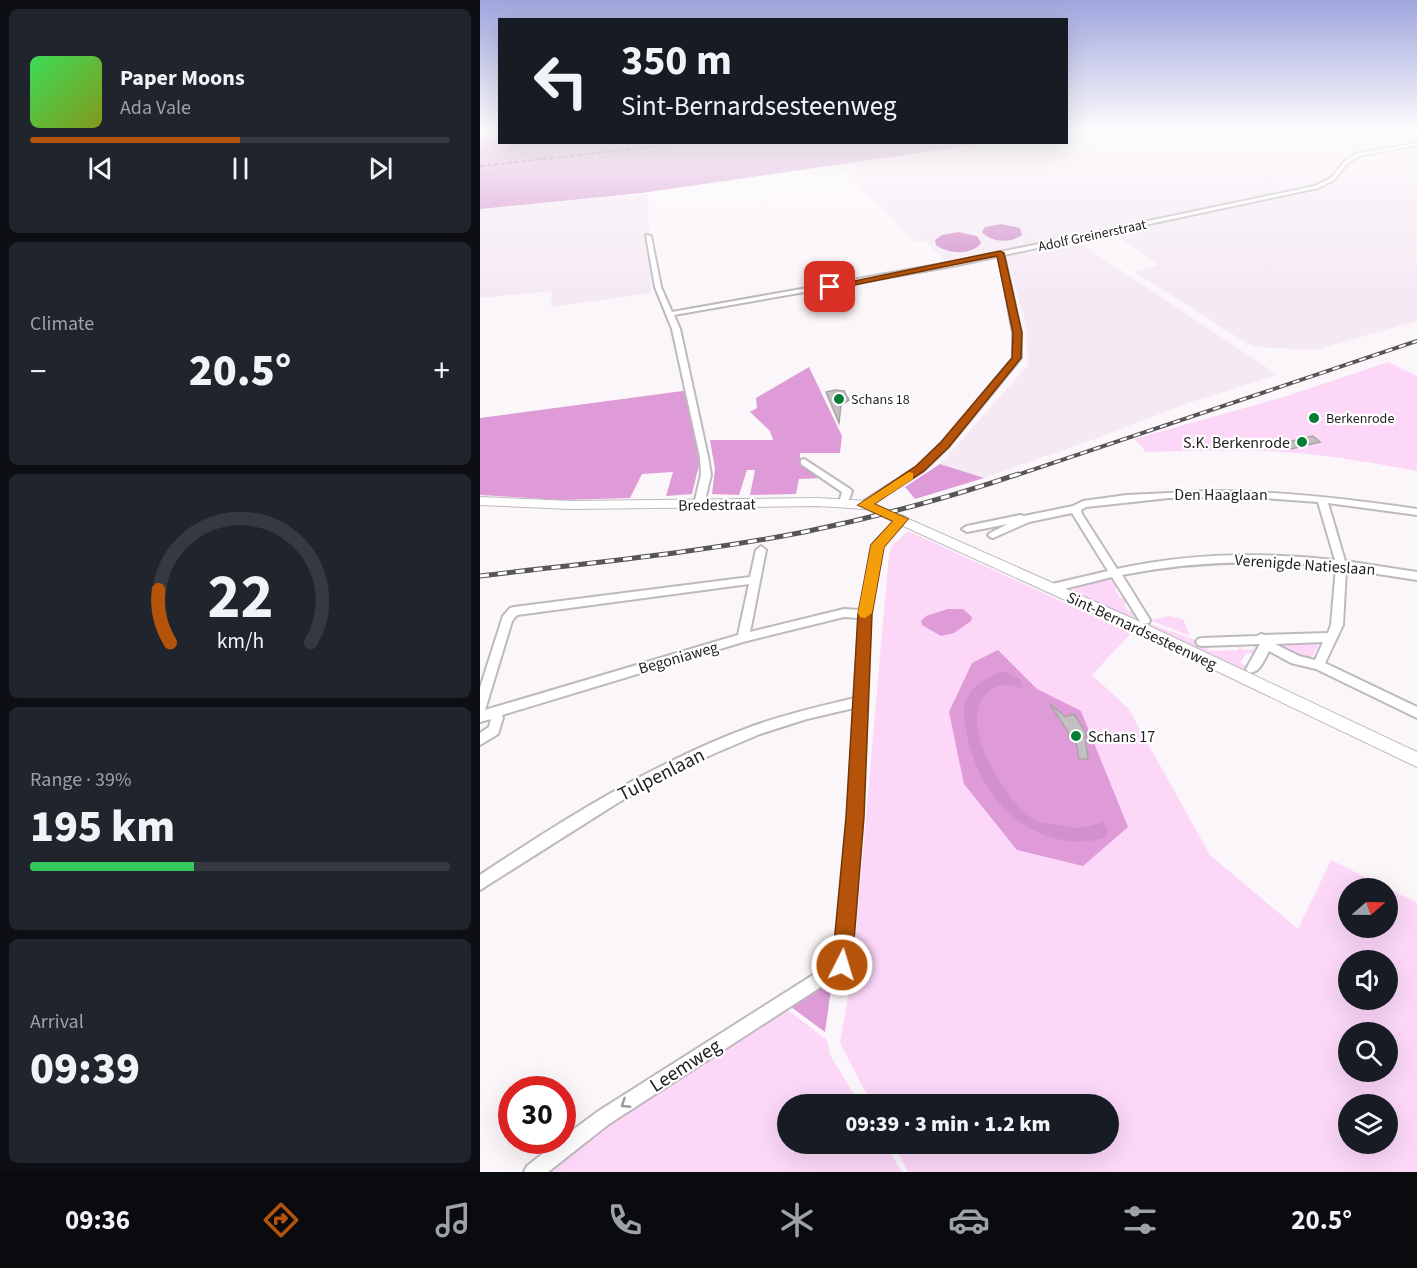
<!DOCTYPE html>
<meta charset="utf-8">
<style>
body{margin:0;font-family:"Source Sans 3",sans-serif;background:#20242c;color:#f1f3f6;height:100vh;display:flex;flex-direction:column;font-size:22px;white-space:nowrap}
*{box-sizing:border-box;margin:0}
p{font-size:20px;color:#9ea1a6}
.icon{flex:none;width:33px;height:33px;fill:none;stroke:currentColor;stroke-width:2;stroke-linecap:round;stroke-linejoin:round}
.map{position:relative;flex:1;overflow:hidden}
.panel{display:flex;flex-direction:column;gap:9px;padding:9px;background:#0d0f14;width:480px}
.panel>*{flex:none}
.top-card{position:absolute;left:18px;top:18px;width:570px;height:126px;border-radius:0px;box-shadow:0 6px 24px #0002;background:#171b24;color:#f1f3f6;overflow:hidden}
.needle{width:39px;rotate:70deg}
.buttons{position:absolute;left:858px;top:878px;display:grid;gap:12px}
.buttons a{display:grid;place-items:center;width:60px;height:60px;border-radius:50%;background:#171b24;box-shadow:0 6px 24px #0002;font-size:30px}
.speed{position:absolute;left:18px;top:1076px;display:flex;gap:12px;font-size:30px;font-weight:700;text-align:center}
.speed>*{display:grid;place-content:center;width:78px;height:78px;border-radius:50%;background:#171b24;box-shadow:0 6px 24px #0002;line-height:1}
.speed .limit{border:9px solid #d22;background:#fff;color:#111}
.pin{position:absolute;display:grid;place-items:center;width:51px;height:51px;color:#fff;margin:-26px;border-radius:12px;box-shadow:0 3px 9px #0006}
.me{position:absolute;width:66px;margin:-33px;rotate:5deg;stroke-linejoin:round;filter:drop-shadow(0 0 4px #0008)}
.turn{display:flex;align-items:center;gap:21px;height:126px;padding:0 24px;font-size:27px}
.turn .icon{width:78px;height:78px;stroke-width:2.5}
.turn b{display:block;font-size:42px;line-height:51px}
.big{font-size:45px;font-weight:800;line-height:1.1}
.panel .card{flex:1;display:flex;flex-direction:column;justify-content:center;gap:9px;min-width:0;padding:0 21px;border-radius:9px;background:#20242c}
.panel .dial{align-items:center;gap:0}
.dial svg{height:156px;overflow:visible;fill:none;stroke:#363941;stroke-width:7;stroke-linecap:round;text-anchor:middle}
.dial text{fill:#f1f3f6;stroke:none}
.song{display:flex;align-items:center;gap:18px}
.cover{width:72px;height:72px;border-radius:9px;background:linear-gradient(135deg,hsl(130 70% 55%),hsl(70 70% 35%))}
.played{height:6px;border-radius:3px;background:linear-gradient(90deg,#b45309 50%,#363941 50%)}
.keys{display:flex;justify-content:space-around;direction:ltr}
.heat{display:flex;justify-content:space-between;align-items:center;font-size:33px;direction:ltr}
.charge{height:9px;border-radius:4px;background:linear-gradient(90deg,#34c759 39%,#363941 0)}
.trip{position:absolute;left:297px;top:1094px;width:342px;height:60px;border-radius:30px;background:#171b24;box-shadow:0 6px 24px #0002;font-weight:800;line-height:60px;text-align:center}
.tab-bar{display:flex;height:96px;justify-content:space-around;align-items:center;background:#090b0e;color:#9ea1a6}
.tab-bar .icon{width:42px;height:42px}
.tab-bar .current{color:#b45309}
.tab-bar b{font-size:27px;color:#f1f3f6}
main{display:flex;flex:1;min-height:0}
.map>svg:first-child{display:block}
.built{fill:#f5eaf4}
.green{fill:#fcd7f8;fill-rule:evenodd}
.forest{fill:#de9bd7}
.water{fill:#d290cc}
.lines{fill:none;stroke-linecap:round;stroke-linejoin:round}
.ferry{stroke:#80327c;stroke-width:1.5;stroke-dasharray:4 3;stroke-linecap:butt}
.building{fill:#c4bfc3;stroke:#a9a4a8;stroke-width:1.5}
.minor-casing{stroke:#beb9bd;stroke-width:4}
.major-casing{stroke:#beb9bd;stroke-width:2}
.minor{fill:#fff;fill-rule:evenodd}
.major{fill:#fff;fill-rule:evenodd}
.rail-far1-casing{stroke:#585557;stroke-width:4}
.rail-casing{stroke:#585557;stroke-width:5}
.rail-far1{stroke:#fff;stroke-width:2;stroke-dasharray:7;stroke-linecap:butt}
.rail{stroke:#fff;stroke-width:3;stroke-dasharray:9;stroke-linecap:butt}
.oneway{stroke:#9b9a9b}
.route{fill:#b45309;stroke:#753606;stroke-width:1.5}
.slow{fill:#f59e0b}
.poi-dot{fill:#047d35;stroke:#fff;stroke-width:2}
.labels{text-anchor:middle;stroke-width:4.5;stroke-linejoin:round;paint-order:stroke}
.far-street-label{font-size:14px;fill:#211f21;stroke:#fff}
.far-poi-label{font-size:14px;fill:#211f21;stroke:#fff;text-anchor:start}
.poi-label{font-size:16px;fill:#211f21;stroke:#fff;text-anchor:end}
.street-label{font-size:16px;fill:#211f21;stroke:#fff}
.near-street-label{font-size:20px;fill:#211f21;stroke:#fff}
</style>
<main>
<section class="panel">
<div class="card">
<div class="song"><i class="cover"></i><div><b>Paper Moons</b><p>Ada Vale</p></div></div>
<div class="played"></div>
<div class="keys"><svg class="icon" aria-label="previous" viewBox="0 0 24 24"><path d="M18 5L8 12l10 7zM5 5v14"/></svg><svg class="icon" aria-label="pause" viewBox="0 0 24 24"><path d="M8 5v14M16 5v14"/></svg><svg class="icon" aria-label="next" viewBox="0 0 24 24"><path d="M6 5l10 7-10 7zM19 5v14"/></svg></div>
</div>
<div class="card"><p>Climate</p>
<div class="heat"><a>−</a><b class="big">20.5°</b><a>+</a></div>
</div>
<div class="card dial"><svg viewBox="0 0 100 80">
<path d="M14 69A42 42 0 1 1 86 69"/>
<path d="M14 69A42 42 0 0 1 8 42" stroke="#b45309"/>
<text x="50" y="56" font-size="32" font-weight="700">22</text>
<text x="50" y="72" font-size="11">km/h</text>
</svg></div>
<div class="card"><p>Range · 39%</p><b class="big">195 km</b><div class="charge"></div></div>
<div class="card"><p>Arrival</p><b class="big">09:39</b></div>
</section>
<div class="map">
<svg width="937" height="1172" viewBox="0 0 937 1172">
<rect width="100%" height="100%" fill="#fbf6fa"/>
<!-- built -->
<g class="built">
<path d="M587,129H937V321L835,350L777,347L768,344L655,272L679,265L632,233L732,210L465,261L445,241L435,242L357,163L482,143L586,142Z"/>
<path d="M148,187V196L167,194L168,200L171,293L71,307L72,291L0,298V208Z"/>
<path d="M600,243L798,375L711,402L604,443L480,486L457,467L548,365L546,326L527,257Z"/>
</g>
<!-- green -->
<g class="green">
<path d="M908,362L937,376V471C893,463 849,455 804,452C758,449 712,451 666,452L654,439L807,396Z"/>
<path d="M428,531L651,633L612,675L648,708L730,855L818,929L851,860L907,888H868V927H908V888L937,903V1172H428L413,1143H628V1104H392L360,1043L373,966L409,554L412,546ZM868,960H908V999H868ZM868,1032H908V1071H868ZM868,1104H908V1143H868Z"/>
<path d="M627,577L641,587L635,589L640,598L647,597L650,602L644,604L648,611L655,610L665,622L718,641L720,646H726L729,651L759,650L757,644L759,643L762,650L776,649L773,643L776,642L779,648L774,656L767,652L760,663L767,667L765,671L594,591L596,585Z"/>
<path d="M690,616L703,619L710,636L670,620Z"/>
<path d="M794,640H836L838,646L831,659H825L795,645Z"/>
<path d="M300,1004L347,1040L350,1055L380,1104H308V1143H404L422,1172H53Z"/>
</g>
<!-- forest -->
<g class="forest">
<path d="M329,367L362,436L360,453H320V462L343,478L319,479L316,494L270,495L275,470H267L259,495L232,494L235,469L230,440H293L290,431L270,412L277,408L276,398Z"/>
<path d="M210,390L219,465L212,494L186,496L193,472L162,474L150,498L82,500L0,495V418Z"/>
<path d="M460,464L504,478L435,499L425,487Z"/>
<path d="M468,609H483L492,617L491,621L474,633L461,636L442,625L441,621L446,616Z"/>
<path d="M518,650L557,689L601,711L648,827L603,866L537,850L484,784L469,712L492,663Z"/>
<path d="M353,975L345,1032L307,1004Z"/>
</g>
<!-- water -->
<g class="water">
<path d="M19,137L20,142L508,143L161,193L0,209V139Z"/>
<path d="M521,224L540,228L542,235C531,243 511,243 502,232L505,227Z"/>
<path d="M478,232L497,236L501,243C491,256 468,254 456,245L455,240L462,235Z"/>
<path d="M524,671L541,680V688C529,684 522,683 511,690C471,715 526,804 556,821C563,824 572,824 579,825C596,829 607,829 623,821L628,832L625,838C558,856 501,802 488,739C486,727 481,710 487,698C494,683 509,677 524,671Z"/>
</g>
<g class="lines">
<!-- ferry -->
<path class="ferry" d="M0,166L214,142"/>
</g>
<!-- building -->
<g class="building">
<path d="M355,390L364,391L369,400L361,405L359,423L346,392Z"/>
<path d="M833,436L840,442L811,449L804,443Z"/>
<path d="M570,704L586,717L594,714L607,735L605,736L608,759H599L597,746Z"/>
</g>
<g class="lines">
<!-- minor casing -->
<g class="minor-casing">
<g id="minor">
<path d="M937,143V145L878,156L867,164L854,180L838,188L524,255L541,333V358L468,447L443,471L384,508L381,507L379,505L381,503L437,467L462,443L533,358V333L519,256L473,266L194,315L200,329L228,457L231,475L224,504L219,507L214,504L221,475L220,457L192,329L175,287L166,235L171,236L181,287L192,312L473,262L835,186L851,178L864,162L875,154Z"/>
<path d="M324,459L370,489L372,491L367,505H361L359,503L362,492L321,464V460Z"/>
<path d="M730,491C800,491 868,499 937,509V515L848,503L865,561L937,572V580L866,569L863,625L845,663L937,707V718L836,669L811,663L789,651C784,660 779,675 768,672L766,669L780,644L722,646L718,645L716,642L718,639L722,638L777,636L781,634L785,635L848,633L851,625L856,567C783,559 713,561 642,575L670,620L669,623H661L632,577L572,592L568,591L567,588L568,585L628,571L592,513L549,522L513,538L510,537L508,535L510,533L528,524L487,532L482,529L487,526L540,515L544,516L593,506L603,501L647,495ZM730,497H770L838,502L855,560C781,552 710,553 637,569L602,514L601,510L606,507L689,498ZM843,642L835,660L819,656L795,644Z"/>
<path d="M422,516L427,519L425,521L402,546L390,614L382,817L370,965L367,970L129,1124L68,1172H44L47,1166L80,1140H82V1138L117,1112L355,961L368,817L374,708L327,719L280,734L233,754L185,777L139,802L0,890V875C87,817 175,762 273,726C306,714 341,706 375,698L379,618L364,617L263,642L22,715L23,718L18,734L0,745V733L9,727L11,719L0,722V688L23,616L30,608L34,607L270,577L276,550L281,546L286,550L270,632L364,609L380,610L392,545L419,517ZM269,584L258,635L5,710L32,621L37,615Z"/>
</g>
</g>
<!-- major casing -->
<g class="major-casing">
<path id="major" d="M0,497L90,501L337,498L388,501L665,624L937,752V767L655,632L386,509L337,506L90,509L0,505Z"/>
</g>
<!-- minor -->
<use href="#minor" class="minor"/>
<!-- major -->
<use href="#major" class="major"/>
<!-- rail-far1 casing -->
<g class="rail-far1-casing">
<path id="rail-far1" d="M534,476L937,341"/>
</g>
<!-- rail casing -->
<g class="rail-casing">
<path id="rail" d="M0,576C108,563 217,553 324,532C396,517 468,498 538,474"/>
</g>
<!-- rail-far1 -->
<use href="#rail-far1" class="rail-far1"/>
<!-- rail -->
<use href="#rail" class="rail"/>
</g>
<!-- one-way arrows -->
<defs><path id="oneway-chevron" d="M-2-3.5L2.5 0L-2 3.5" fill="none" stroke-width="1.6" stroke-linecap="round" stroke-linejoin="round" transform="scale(1.5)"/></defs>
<use class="oneway" href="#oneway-chevron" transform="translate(145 1104) rotate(147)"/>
<!-- sky -->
<linearGradient id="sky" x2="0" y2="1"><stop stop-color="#9fa6dd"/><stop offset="0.44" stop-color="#fdfbfd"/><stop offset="1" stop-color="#fdfbfd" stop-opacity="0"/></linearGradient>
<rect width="937" height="293" fill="url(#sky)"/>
<!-- route -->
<path class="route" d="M520,251L524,253L542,333L541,358L469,447L444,471L394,504L428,519L404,547L392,614L384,817L372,965L369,973L362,975L355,973L352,965L366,817L378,614L391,545L413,521L378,505L436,466L461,442L532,358L533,333L517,256L350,290L346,287Z"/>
<!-- slow -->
<path class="slow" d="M429,472L433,473V479L394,504L428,519L404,547L392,613L385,618L380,617L378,613L391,545L413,521L378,505Z"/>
<!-- markers -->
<g class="poi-dot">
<circle cx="359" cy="399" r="6"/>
<circle cx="834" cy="418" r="6"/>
<circle cx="822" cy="442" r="6"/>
<circle cx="596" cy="736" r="6"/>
</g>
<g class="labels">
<!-- far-street labels -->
<g class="far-street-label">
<text transform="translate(612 235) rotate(-12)" y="5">Adolf Greinerstraat</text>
</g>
<!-- far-poi labels -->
<g class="far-poi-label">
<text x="371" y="404">Schans 18</text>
<text x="846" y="423">Berkenrode</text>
</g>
<!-- poi labels -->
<g class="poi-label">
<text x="810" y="448">S.K. Berkenrode</text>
<text x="608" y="742" text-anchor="start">Schans 17</text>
</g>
<!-- street labels -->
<g class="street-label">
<text x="741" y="500">Den Haaglaan</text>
<text transform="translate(237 504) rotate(-1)" y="6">Bredestraat</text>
<text transform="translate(825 564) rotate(4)" y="6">Verenigde Natieslaan</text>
<text transform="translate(662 630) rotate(25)" y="6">Sint-Bernardsesteenweg</text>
<text transform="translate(198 657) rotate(-16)" y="6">Begoniaweg</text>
</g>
<!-- near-street labels -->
<g class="near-street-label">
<text transform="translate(181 774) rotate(-27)" y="7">Tulpenlaan</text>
<text transform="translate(205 1065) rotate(-33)" y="7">Leemweg</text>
</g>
</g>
</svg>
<div class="buttons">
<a><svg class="needle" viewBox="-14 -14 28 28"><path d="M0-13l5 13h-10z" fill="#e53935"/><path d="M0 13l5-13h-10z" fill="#9ea1a6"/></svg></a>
<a><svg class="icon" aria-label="sound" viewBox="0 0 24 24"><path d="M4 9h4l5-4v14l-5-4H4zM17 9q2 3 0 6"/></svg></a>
<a><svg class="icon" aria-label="search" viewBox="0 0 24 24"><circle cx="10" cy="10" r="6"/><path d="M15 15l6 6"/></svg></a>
<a><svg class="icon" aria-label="layers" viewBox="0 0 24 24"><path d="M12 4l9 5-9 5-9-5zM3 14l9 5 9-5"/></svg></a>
</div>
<div class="speed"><div class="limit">30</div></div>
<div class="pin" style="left:350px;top:287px;background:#d93025"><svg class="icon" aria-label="arrive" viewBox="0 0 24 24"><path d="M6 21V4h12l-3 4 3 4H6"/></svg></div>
<svg class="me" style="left:362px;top:965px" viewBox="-20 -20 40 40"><circle r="17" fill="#b45309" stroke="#fff" stroke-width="3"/><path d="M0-11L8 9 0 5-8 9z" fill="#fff"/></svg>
<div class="trip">09:39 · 3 min · 1.2 km</div>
<div class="top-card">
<div class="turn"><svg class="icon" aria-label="left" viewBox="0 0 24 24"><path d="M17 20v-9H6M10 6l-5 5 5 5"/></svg><div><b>350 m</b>Sint-Bernardsesteenweg</div></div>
</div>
</div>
</main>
<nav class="tab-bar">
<b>09:36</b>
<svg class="icon current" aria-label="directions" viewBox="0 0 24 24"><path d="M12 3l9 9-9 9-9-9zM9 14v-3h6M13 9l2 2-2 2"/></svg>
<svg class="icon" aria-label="music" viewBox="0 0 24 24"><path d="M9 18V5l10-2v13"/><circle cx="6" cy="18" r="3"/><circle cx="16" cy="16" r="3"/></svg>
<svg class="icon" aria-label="phone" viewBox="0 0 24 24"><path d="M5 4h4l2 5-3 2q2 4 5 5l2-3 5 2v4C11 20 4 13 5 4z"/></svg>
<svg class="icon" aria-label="climate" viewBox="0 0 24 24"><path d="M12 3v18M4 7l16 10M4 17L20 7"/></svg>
<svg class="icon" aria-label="car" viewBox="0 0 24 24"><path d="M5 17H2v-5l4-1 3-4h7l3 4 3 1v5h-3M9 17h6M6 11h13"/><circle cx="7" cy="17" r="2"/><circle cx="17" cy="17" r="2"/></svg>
<svg class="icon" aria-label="filters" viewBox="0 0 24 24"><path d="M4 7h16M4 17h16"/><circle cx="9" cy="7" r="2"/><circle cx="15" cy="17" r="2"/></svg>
<b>20.5°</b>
</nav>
